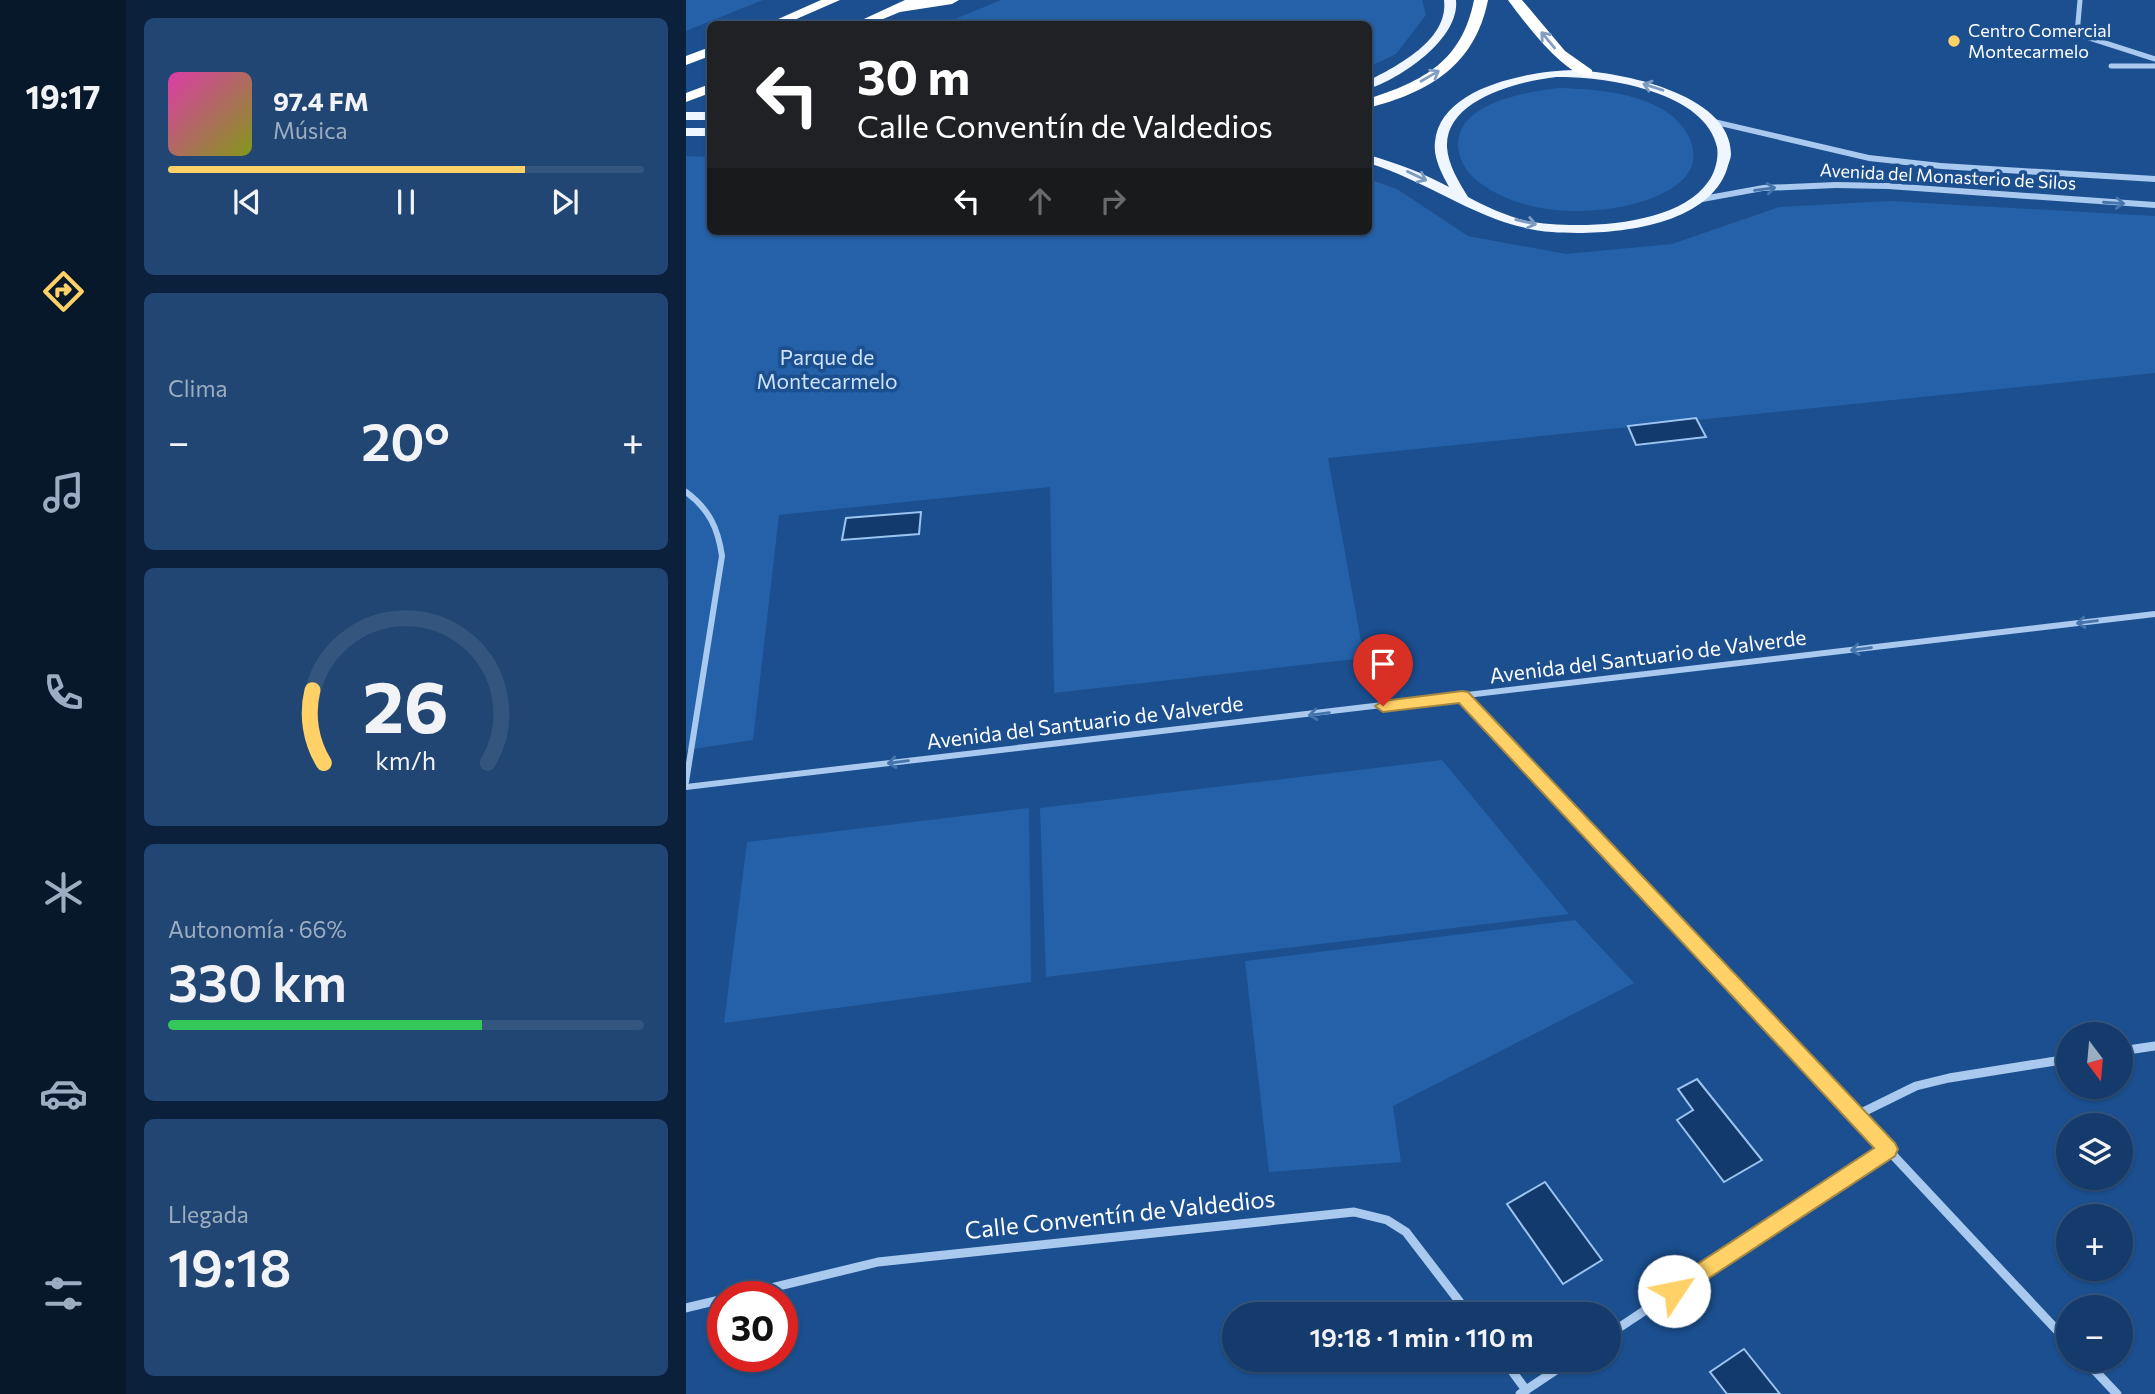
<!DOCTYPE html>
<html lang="es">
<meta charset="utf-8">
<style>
body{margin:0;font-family:Commissioner,sans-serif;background:#214673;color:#f1f3f6;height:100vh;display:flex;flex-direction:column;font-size:26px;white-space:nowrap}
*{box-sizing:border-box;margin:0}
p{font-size:23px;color:#9dadc1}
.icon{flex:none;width:38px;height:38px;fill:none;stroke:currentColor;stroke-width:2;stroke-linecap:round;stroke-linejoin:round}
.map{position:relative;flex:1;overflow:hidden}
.side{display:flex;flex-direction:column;gap:18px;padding:18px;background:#0b203b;width:560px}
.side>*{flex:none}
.hud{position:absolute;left:21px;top:21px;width:665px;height:214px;border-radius:10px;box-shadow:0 2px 5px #0004,0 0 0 2px #33557e;background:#202124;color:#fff;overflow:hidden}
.needle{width:46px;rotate:164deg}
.tools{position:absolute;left:1370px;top:1022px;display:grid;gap:14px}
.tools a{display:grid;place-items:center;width:77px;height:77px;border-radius:50%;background:#143b6b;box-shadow:0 2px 5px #0004,0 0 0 2px #33557e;font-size:35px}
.speed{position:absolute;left:21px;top:1281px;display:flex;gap:14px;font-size:35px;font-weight:700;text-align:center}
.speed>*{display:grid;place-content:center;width:91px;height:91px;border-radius:50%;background:#143b6b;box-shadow:0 2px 5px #0004,0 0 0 2px #33557e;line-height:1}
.speed .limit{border:10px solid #d22;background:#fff;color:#111}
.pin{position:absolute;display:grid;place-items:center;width:60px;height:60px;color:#fff;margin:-72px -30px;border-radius:50% 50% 50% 0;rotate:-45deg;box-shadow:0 0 7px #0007}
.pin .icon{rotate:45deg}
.me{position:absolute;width:77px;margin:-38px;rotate:56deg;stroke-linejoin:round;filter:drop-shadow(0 0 5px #0008)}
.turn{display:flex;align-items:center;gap:24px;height:147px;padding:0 35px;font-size:32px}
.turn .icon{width:91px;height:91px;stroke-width:2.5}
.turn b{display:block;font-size:49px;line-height:60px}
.lanes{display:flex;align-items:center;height:66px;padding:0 35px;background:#0003;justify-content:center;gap:35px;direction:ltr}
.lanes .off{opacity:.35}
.big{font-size:52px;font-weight:600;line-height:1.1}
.side .widget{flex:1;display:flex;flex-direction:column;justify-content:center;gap:10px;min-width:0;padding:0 24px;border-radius:10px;background:#214673}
.side .dial{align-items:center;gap:0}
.dial svg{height:182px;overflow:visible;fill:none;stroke:#33557e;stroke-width:7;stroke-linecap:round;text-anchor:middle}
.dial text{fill:#f1f3f6;stroke:none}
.song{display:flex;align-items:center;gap:21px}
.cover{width:84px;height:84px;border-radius:10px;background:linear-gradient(135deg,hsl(320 70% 55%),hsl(70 70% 35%))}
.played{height:7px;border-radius:4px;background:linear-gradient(90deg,#ffd166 75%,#33557e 75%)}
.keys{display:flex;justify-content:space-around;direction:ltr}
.heat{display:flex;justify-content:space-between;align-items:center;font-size:38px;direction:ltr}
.charge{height:10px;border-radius:5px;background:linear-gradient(90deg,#34c759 66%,#33557e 0)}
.trip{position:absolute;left:536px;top:1302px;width:399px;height:70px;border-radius:35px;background:#143b6b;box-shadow:0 2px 5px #0004,0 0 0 2px #33557e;font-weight:600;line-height:70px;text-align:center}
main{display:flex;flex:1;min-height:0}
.tabs{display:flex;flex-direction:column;width:126px;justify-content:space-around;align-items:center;background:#08182b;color:#9dadc1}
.tabs .icon{width:49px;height:49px}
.tabs .current{color:#ffd166}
.tabs b{font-size:32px;color:#f1f3f6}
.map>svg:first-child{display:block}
.green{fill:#2461a8}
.water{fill:#123a6d;stroke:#9cc4f0;stroke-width:2}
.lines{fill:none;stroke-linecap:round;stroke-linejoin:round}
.minor-far2{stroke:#a9c9ee;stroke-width:5}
.minor-far1{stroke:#a9c9ee;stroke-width:6}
.minor{stroke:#a9c9ee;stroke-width:9}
.tertiary{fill:#a9c9ee;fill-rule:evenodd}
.primary{fill:#f0f6ff;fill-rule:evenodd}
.motorway{fill:#fff;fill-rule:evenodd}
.oneway{stroke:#829ec1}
.oneway2{stroke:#7b9ac1}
.oneway3{stroke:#4674ac}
.route{fill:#ffd166;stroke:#a68842;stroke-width:2}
.poi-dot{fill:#ffd166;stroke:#1b4f8f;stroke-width:2.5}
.labels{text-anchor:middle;stroke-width:7;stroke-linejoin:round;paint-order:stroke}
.far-poi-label{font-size:18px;fill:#fff;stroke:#1b4f8f;text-anchor:start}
.far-street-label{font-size:18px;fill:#fff;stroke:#1b4f8f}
.park-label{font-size:21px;fill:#cfe3fa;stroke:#1b4f8f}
.street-label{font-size:21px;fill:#fff;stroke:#1b4f8f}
.near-street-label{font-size:24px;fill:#fff;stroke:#1b4f8f}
</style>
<main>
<nav class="tabs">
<b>19:17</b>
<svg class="icon current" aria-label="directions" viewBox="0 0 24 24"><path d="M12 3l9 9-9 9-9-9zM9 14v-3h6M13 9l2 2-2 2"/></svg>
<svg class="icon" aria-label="music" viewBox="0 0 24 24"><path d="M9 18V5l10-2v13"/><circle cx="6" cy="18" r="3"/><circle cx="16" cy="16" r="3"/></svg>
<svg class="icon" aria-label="phone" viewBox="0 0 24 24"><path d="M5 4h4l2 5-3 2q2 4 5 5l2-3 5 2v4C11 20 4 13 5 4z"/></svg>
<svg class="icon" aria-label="climate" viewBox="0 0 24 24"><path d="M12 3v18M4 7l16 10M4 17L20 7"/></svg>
<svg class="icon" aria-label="car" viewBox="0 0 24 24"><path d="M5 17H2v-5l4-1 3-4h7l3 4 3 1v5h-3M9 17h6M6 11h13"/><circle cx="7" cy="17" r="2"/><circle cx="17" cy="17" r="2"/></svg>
<svg class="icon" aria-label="filters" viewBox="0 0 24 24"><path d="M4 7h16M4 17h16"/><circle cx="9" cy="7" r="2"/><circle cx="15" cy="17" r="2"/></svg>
</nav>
<section class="side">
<div class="widget">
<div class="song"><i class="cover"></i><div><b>97.4 FM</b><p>Música</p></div></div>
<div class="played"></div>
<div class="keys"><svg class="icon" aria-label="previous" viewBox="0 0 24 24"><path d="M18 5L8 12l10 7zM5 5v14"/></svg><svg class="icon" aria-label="pause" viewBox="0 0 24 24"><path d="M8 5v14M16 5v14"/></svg><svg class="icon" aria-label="next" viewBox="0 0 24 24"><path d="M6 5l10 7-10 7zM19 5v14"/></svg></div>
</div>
<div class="widget"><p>Clima</p>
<div class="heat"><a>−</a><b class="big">20°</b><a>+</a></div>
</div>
<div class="widget dial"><svg viewBox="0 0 100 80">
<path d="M14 69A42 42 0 1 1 86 69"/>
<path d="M14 69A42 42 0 0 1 9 37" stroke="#ffd166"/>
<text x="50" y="56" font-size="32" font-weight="700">26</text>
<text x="50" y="72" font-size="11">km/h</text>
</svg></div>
<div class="widget"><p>Autonomía · 66%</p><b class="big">330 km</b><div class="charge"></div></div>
<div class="widget"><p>Llegada</p><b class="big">19:18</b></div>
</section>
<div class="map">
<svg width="1469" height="1394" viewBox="0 0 1469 1394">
<rect width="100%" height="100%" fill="#1b4f8f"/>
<!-- green -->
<g class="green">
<path d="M0,0H77L0,31Z"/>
<path d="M315,0H736L740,15L710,54L683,67L682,24H257Z"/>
<path d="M873,88C913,89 981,94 1002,135C1007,144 1009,155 1006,166C998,186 970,198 951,203C900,217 830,215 788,178C779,170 773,158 772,146C771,102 841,92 873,88Z"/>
<path d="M0,156L24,157V231H682L683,179L711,189L782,236L880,254L986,244L1093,207L1203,201L1469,216V373L642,458L678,658L368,693L364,487L93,515L67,740L0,750Z"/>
<path d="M756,760L883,914L360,977L354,808Z"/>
<path d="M343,808L345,982L38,1023L61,842Z"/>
<path d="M889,920L948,983L707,1106L715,1162L583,1172L559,961Z"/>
</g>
<!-- water -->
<g class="water">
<path d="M1010,418L1020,437L950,445L942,426Z"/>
<path d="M235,512L233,534L156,540L160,518Z"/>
<path d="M1011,1079L1076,1160L1038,1182L991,1120L1007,1110L992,1089Z"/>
<path d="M859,1182L916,1260L877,1284L821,1204Z"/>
<path d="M1058,1349L1094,1394H1041L1024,1372Z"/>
</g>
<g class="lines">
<!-- minor-far2 -->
<g class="minor-far2">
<path d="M1394,0L1391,34L1469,59"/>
<path d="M1425,66H1469"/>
</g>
<!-- minor-far1 -->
<g class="minor-far1">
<path d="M0,492C23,509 32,528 36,556L0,782"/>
<path d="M777,696L883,809"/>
<path d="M0,787L1469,614"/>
</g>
<!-- minor -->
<g class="minor">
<path d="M882,808L1382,1342"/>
<path d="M1435,1051L1469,1046"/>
<path d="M1171,1115L1230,1086L1263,1078L1382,1059"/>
<path d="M48,1297L192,1262L668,1212L701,1220L720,1232L783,1314"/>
<path d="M0,1308L37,1299"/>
<path d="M922,1335L1202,1149"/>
<path d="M818,1360L840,1390L834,1394"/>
<path d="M1399,1360L1431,1394"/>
<path d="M840,1390L885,1360"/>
</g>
<!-- tertiary -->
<g class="tertiary">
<path d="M1024,118L1183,155L1255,163L1469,176V182L1255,169L1183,161L1021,123L1020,121Z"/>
<path d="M1150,182L1202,183L1469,202V208L1202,189L1150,188L1077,191L1011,203L1006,200L1011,197L1077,185Z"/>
</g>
<!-- primary -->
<g class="primary">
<path d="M758,0H770C774,39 714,79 682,89V81C711,66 763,40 758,0Z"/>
<path d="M888,70C933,72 1045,93 1045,154C1045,159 1042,164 1041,169C1021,229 919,236 866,232C798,227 746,182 682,163V155C711,163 737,173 763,187C756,174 747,158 749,142C754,86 845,71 888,70ZM870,77C918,76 1019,91 1031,147C1033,158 1029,173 1022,182C991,227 890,230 841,221C820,216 801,207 782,197C773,182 762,165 761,147C759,99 834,81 870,77Z"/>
<rect x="0" y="112" width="24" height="8"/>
<rect x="0" y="128" width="24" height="8"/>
</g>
<!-- motorway -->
<g class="motorway">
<path d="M135,0H154L99,24H81Z"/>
<path d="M219,0H273L266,4L214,12L185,24H167Z"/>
<path d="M788,0H802C789,65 744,92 682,108V99C738,81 776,61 788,0Z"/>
<path d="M822,0H836L879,51L906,70V76C882,81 836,19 822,0Z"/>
<path d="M24,47V56L0,65V56Z"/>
<path d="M24,84V93L0,102V93Z"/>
</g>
</g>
<!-- one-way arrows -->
<defs><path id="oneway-shaft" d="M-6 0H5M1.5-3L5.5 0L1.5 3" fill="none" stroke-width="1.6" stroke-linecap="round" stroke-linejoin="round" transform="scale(1.75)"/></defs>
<g class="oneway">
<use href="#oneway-shaft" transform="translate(862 40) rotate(-130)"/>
<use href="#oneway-shaft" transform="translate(744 76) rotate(-30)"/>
</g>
<g class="oneway2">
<use href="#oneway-shaft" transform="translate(967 87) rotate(-162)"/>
<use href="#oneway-shaft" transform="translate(731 176) rotate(25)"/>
<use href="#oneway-shaft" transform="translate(840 222) rotate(13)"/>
</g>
<g class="oneway3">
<use href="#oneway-shaft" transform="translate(1079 189) rotate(-7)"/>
<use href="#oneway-shaft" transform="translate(1428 203) rotate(4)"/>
<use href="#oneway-shaft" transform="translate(1401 622) rotate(173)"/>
<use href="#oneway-shaft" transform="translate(1175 649) rotate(173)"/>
<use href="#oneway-shaft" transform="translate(633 714) rotate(173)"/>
<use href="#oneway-shaft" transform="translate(212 762) rotate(173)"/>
</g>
<!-- route -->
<path class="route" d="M776,691L782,692L1209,1143L1212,1149L1209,1156L988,1301L981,1298L977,1291L981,1284L1188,1148L773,703L697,712L689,706L697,701Z"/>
<!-- markers -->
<circle class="poi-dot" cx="1268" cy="41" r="7"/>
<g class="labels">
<!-- far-poi labels -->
<g class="far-poi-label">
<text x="1282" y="37">Centro Comercial<tspan x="1282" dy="21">Montecarmelo</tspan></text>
</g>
<!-- far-street labels -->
<g class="far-street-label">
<text transform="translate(1262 177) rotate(3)" y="6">Avenida del Monasterio de Silos</text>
</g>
<!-- park labels -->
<g class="park-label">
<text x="141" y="365">Parque de<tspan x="141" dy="24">Montecarmelo</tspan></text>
</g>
<!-- street labels -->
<g class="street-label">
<text transform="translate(962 657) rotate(-7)" y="7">Avenida del Santuario de Valverde</text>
<text transform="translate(399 723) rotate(-7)" y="7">Avenida del Santuario de Valverde</text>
</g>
<!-- near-street labels -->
<g class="near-street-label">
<text transform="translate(434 1215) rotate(-6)" y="8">Calle Conventín de Valdedios</text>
</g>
</g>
</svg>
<div class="tools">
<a><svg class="needle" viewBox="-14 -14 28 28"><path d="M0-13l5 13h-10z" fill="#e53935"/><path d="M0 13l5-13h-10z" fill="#9dadc1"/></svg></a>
<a><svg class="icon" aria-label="layers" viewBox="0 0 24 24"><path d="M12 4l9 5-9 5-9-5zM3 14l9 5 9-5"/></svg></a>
<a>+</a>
<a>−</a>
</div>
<div class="speed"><div class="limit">30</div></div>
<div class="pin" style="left:697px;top:706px;background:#d93025"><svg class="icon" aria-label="arrive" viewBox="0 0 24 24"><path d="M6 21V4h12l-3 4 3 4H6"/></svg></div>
<svg class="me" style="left:988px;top:1291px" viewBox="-20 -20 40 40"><circle r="19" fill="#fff"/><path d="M0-13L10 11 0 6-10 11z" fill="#ffd166"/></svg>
<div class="trip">19:18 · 1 min · 110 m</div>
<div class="hud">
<div class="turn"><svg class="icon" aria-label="left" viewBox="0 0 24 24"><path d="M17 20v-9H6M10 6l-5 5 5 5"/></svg><div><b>30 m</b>Calle Conventín de Valdedios</div></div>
<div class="lanes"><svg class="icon" aria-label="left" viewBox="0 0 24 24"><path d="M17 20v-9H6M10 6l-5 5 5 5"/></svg><svg class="icon off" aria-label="ahead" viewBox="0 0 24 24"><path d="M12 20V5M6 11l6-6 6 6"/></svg><svg class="icon off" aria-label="right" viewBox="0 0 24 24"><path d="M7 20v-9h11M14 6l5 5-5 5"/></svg></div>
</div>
</div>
</main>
